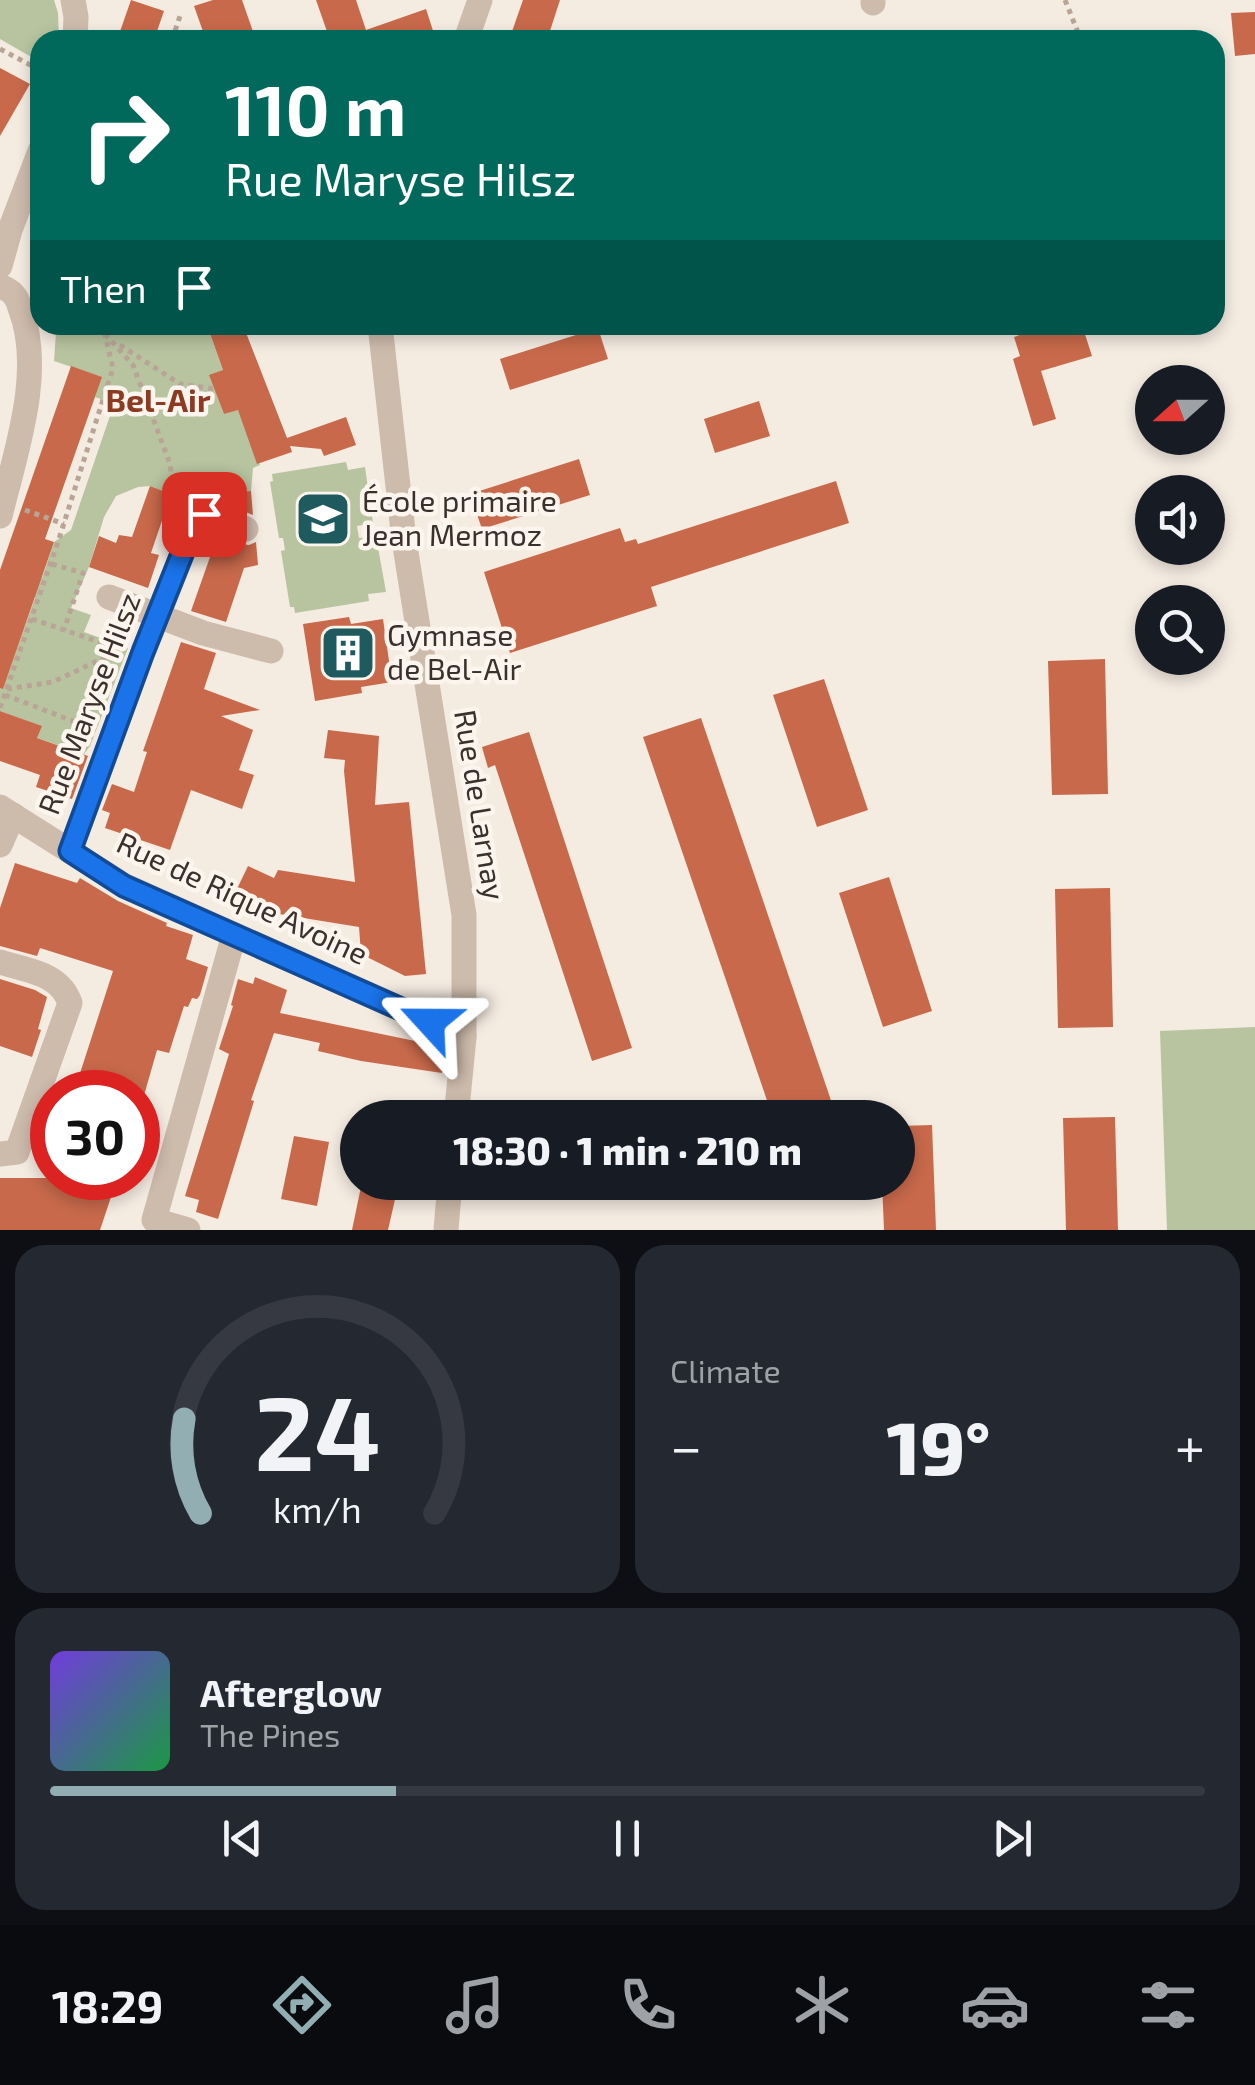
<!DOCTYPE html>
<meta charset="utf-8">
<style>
body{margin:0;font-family:"Exo 2",sans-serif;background:#242831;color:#f1f3f6;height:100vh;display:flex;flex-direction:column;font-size:38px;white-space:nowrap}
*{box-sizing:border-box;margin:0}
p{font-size:32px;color:#9ea1a6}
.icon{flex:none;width:55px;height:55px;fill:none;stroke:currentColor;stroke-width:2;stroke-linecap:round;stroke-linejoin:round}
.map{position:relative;height:1230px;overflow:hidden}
.sheet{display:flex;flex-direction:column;gap:15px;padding:15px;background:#0d0f14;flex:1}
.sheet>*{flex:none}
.guide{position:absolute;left:30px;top:30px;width:1195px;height:305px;border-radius:30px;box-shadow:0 5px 15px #0003;background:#00695c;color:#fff;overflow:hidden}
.needle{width:65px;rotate:249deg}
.fabs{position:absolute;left:1135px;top:365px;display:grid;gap:20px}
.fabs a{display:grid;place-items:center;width:90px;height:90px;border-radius:50%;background:#171b24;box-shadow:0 5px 15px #0003;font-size:50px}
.speed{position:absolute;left:30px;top:1070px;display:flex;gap:20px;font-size:50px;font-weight:700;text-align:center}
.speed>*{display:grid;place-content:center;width:130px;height:130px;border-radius:50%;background:#171b24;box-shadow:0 5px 15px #0003;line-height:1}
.speed .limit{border:15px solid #d22;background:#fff;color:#111}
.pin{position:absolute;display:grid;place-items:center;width:85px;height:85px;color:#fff;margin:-42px;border-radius:20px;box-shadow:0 5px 15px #0006}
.me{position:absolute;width:110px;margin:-55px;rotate:294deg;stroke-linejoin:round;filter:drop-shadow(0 0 8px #0008)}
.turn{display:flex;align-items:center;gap:35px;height:210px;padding:0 30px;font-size:45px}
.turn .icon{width:130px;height:130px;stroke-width:2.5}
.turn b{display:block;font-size:70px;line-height:85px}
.then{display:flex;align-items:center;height:95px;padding:0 30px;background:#0003;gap:20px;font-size:38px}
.big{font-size:75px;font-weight:800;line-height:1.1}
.sheet .tile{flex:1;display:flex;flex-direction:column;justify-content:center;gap:15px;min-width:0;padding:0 35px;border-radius:30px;background:#242831}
.sheet .dial{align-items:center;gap:0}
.dial svg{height:260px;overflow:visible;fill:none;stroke:#363941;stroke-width:7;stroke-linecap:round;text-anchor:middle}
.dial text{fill:#f1f3f6;stroke:none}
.song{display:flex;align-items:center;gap:30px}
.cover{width:120px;height:120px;border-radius:15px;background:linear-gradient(135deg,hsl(260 70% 55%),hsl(140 70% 35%))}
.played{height:10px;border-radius:5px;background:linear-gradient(90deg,#92aeb2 30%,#363941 30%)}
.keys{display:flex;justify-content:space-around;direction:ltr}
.heat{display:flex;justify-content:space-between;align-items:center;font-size:55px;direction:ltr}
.sheet .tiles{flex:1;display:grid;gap:15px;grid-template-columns:1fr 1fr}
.tile:last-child{grid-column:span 2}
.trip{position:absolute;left:340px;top:1100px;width:575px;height:100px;border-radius:50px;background:#171b24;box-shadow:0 5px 15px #0003;font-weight:800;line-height:100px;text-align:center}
.tabs{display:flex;height:160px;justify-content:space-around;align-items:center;background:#090b0e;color:#9ea1a6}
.tabs .icon{width:70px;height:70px}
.tabs .selected{color:#92aeb2}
.tabs b{font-size:45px;color:#f1f3f6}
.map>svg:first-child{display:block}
.green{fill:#b8c4a0}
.building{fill:#c8694b}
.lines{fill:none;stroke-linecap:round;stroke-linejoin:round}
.path{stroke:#b9a596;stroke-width:5;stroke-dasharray:5 5;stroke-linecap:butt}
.minor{stroke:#cdbbac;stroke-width:25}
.route-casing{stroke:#114b97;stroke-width:25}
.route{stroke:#1a73e8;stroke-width:18}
.labels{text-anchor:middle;stroke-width:9;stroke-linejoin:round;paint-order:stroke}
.poi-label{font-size:30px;fill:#3b302b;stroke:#fbf5ee;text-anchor:start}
.street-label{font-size:30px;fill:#3b302b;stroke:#fbf5ee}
.neighbourhood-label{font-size:32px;font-weight:bold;fill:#8c3b22;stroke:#fbf5ee}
</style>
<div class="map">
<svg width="1255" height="1230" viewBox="0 0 1255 1230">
<rect width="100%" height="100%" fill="#f4ebe1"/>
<!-- green -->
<g class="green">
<path d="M0,0H54L58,13L59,40H40V62L0,39Z"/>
<path d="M52,325H207L223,370L210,376L224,414L238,409L260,465L253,468L251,491L235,492L185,475L177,496L150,486L138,487L116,496L104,517L89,567L71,608L91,615L84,632L128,648L90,746L84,754L37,738L41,726L0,711V687L3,688L35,598L33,575L42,578L54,542L71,530L114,404L95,397L101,377L54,361L56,332Z"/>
<path d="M346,462L348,470L365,467L373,523L357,526L359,538L376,536L386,592L368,594L369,601L295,613L294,607H290L281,551L285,550L283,538H279L270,482L273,481L272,474Z"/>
<path d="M1255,1027V1230H1167L1160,1031Z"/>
</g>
<!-- building -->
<g class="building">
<path d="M131,0L164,11L154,40H117Z"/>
<path d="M213,0H242L256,40H206L194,6Z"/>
<path d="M316,0H356L366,30L426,9L436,40H330Z"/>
<path d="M523,0H560L547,40H509Z"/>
<path d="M1255,12V54L1235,56L1231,13Z"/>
<path d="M0,68L30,84L0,136Z"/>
<path d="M207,325H243L287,438L346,417L356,445L324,456L321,449L290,446L292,452L257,464L238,410L224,414L209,375L223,370Z"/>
<path d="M1049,325H1082L1092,356L1041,371L1056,419L1033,426L1013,359L1020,356L1014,337Z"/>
<path d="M598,328L608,359L510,390L500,359Z"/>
<path d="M71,366L102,377L45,539L54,542L3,689L0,688V570Z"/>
<path d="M759,401L770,436L715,453L704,419Z"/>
<path d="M579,459L590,495L482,529L470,494Z"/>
<path d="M185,475L235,492L251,491L253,515L213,499L201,498L192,501L177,496Z"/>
<path d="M836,481L849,523L651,587L657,606L510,653L484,572L620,528L625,542L636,539L638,544Z"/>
<path d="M150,486L171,494L151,553L159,555L148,588L89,567L99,536L116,543L119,535L132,537Z"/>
<path d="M209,532L241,544L249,545L256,542L258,565L244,568L226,622L191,611L210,557L200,554Z"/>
<path d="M349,617L351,624L383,619L392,682L361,687L362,693L315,701L303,624Z"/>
<path d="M181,642L216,653L204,689L260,710L221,716L253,730L239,770L254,775L242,809L191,790L170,850L105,828L110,813L102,810L112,784L134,792L147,752L143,751Z"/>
<path d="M1105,659L1108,794L1052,795L1048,661Z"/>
<path d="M824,679L868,810L817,827L773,695Z"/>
<path d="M0,711L42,726L37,738L88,756L72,799L36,787L40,775L0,761Z"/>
<path d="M701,718L837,1118H773L643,737Z"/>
<path d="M328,730L379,736L375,805L409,802L426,974L405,976L361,954L359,927L279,914L235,893L248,866L274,878L278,870L355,882L344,771L345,760L324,758Z"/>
<path d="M529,732L632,1048L592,1061L495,765L488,768L482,747Z"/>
<path d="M15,863L77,883L80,878L118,901L167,923L166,926L193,935L186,959L208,967L200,995L197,999L192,998L188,1007L184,1006L169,1053L157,1050L143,1099L138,1097V1092H74L113,971L40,948L37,956L0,946V908Z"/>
<path d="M889,877L932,1011L883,1027L839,893Z"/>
<path d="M1110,888L1113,1027L1058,1028L1055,889Z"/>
<path d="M255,977L287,990L280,1013L444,1047L442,1073L361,1061L318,1051L320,1043L274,1033L251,1100L254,1101L218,1219L196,1212L199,1200L185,1196L229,1054L219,1049L233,1006L231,1005L238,979L253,984Z"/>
<path d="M0,979L35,990L47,997L38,1029L41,1030L32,1057L0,1046Z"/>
<path d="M1115,1117L1118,1230H1066L1063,1118Z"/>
<path d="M932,1125L936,1230H884L882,1182H898V1126Z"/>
<path d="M294,1136L329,1142L317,1206L281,1199Z"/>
<path d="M0,1178H94L115,1185L100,1230H0Z"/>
<path d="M362,1182H399L388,1230H352Z"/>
</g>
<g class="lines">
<!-- path -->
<g class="path">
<path d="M1065,0L1081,40"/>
<path d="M172,40L180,16"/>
<path d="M0,49L40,70"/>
<path d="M105,334L133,365L170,464L174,495L179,504"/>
<path d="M120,345L180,384L215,389"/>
<path d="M25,510L64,524"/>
<path d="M52,564L83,573L64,630"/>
<path d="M32,619L120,649"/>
<path d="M7,689L53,682L116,652"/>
<path d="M5,695L91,728"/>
<path d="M0,708L58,542L113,368L105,335L100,325"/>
</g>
<!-- minor -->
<g class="minor">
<path d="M73,0L76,17L75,40"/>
<path d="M873,0V3"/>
<path d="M466,40L480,0"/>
<path d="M0,266L10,230L40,151"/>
<path d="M0,286C4,288 10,290 13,294C16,297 19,304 20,308C45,371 15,454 0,516"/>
<path d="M380,325L404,540L464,915V1037L456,1118"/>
<path d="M109,597L203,633L271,651"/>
<path d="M0,807L125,886L464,1037"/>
<path d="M0,845L13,815"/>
<path d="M70,851L143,652L196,520L202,514H208L246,529"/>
<path d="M0,962C28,971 60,973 70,1003L17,1152L0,1154"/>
<path d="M188,1230L154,1220L234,935"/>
<path d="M446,1230L450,1182"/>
</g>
</g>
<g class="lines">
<!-- route casing -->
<g class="route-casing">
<path id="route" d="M204,514L198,517L192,529L143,652L70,851L124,886L430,1022"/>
</g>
<!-- route -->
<use href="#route" class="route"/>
</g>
<!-- icons -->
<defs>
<g id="school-square" transform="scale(2.875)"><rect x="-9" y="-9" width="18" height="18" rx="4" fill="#1f5a5e" stroke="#fbf5ee"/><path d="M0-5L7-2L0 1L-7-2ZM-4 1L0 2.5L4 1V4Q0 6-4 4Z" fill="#fff"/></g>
<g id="building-square" transform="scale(2.875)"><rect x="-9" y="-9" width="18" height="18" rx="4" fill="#1f5a5e" stroke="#fbf5ee"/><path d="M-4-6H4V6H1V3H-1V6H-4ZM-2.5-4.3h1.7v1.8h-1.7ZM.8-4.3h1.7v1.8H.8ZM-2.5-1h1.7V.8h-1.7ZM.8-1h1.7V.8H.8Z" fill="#fff"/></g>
</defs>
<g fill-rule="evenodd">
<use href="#school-square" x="323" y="519"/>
<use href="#building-square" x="348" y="653"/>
</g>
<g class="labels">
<!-- poi labels -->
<g class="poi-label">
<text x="362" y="512">École primaire<tspan x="362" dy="34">Jean Mermoz</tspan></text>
<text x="387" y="646">Gymnase<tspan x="387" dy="34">de Bel-Air</tspan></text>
</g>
<!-- street labels -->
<g class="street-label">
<text transform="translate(90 704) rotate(-69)" y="10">Rue Maryse Hilsz</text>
<text transform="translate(479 805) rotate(81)" y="10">Rue de Larnay</text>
<text transform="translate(242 899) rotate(25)" y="10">Rue de Rique Avoine</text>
</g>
<!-- neighbourhood labels -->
<g class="neighbourhood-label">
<text x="158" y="412">Bel-Air</text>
</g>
</g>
</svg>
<div class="fabs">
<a><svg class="needle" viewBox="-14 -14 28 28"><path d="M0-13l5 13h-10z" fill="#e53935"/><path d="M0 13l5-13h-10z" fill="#9ea1a6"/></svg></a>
<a><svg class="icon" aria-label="sound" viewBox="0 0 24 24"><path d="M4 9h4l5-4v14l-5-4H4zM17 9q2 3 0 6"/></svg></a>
<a><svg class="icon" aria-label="search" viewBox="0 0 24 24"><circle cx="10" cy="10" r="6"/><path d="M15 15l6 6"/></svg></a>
</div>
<div class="speed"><div class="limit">30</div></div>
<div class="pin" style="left:204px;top:514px;background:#d93025"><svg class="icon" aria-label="arrive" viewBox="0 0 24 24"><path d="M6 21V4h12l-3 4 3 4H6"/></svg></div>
<svg class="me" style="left:430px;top:1022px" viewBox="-20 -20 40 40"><path d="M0-17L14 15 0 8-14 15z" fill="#1a73e8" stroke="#fff" stroke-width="4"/></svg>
<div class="trip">18:30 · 1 min · 210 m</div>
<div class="guide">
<div class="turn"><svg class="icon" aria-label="right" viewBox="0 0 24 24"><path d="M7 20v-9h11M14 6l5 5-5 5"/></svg><div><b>110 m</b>Rue Maryse Hilsz</div></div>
<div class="then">Then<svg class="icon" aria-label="arrive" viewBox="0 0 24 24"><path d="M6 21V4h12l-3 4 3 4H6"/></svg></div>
</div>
</div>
<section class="sheet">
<div class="tiles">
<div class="tile dial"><svg viewBox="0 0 100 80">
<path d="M14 69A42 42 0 1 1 86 69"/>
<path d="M14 69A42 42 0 0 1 9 40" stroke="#92aeb2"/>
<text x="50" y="56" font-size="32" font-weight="700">24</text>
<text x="50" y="72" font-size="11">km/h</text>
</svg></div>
<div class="tile"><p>Climate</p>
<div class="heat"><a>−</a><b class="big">19°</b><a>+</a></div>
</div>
<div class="tile">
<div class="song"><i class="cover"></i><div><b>Afterglow</b><p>The Pines</p></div></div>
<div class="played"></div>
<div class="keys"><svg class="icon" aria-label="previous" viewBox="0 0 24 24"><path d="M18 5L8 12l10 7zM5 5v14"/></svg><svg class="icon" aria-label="pause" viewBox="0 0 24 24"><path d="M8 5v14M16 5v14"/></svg><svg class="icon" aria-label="next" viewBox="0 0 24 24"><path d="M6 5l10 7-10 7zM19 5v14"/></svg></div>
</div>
</div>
</section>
<nav class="tabs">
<b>18:29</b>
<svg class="icon selected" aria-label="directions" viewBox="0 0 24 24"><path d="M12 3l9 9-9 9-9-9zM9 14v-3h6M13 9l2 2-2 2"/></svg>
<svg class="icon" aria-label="music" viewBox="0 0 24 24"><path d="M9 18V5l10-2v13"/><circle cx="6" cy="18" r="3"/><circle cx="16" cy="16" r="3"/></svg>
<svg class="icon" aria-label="phone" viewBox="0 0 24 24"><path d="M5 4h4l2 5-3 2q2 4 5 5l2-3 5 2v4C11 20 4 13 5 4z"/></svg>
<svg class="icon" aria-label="climate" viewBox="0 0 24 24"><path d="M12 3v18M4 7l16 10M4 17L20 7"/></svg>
<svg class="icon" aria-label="car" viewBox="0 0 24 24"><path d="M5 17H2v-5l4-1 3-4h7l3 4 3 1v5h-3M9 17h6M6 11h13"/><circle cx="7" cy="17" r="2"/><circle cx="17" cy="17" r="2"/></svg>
<svg class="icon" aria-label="filters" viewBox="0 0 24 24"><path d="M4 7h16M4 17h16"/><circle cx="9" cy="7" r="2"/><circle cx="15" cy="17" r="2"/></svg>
</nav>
